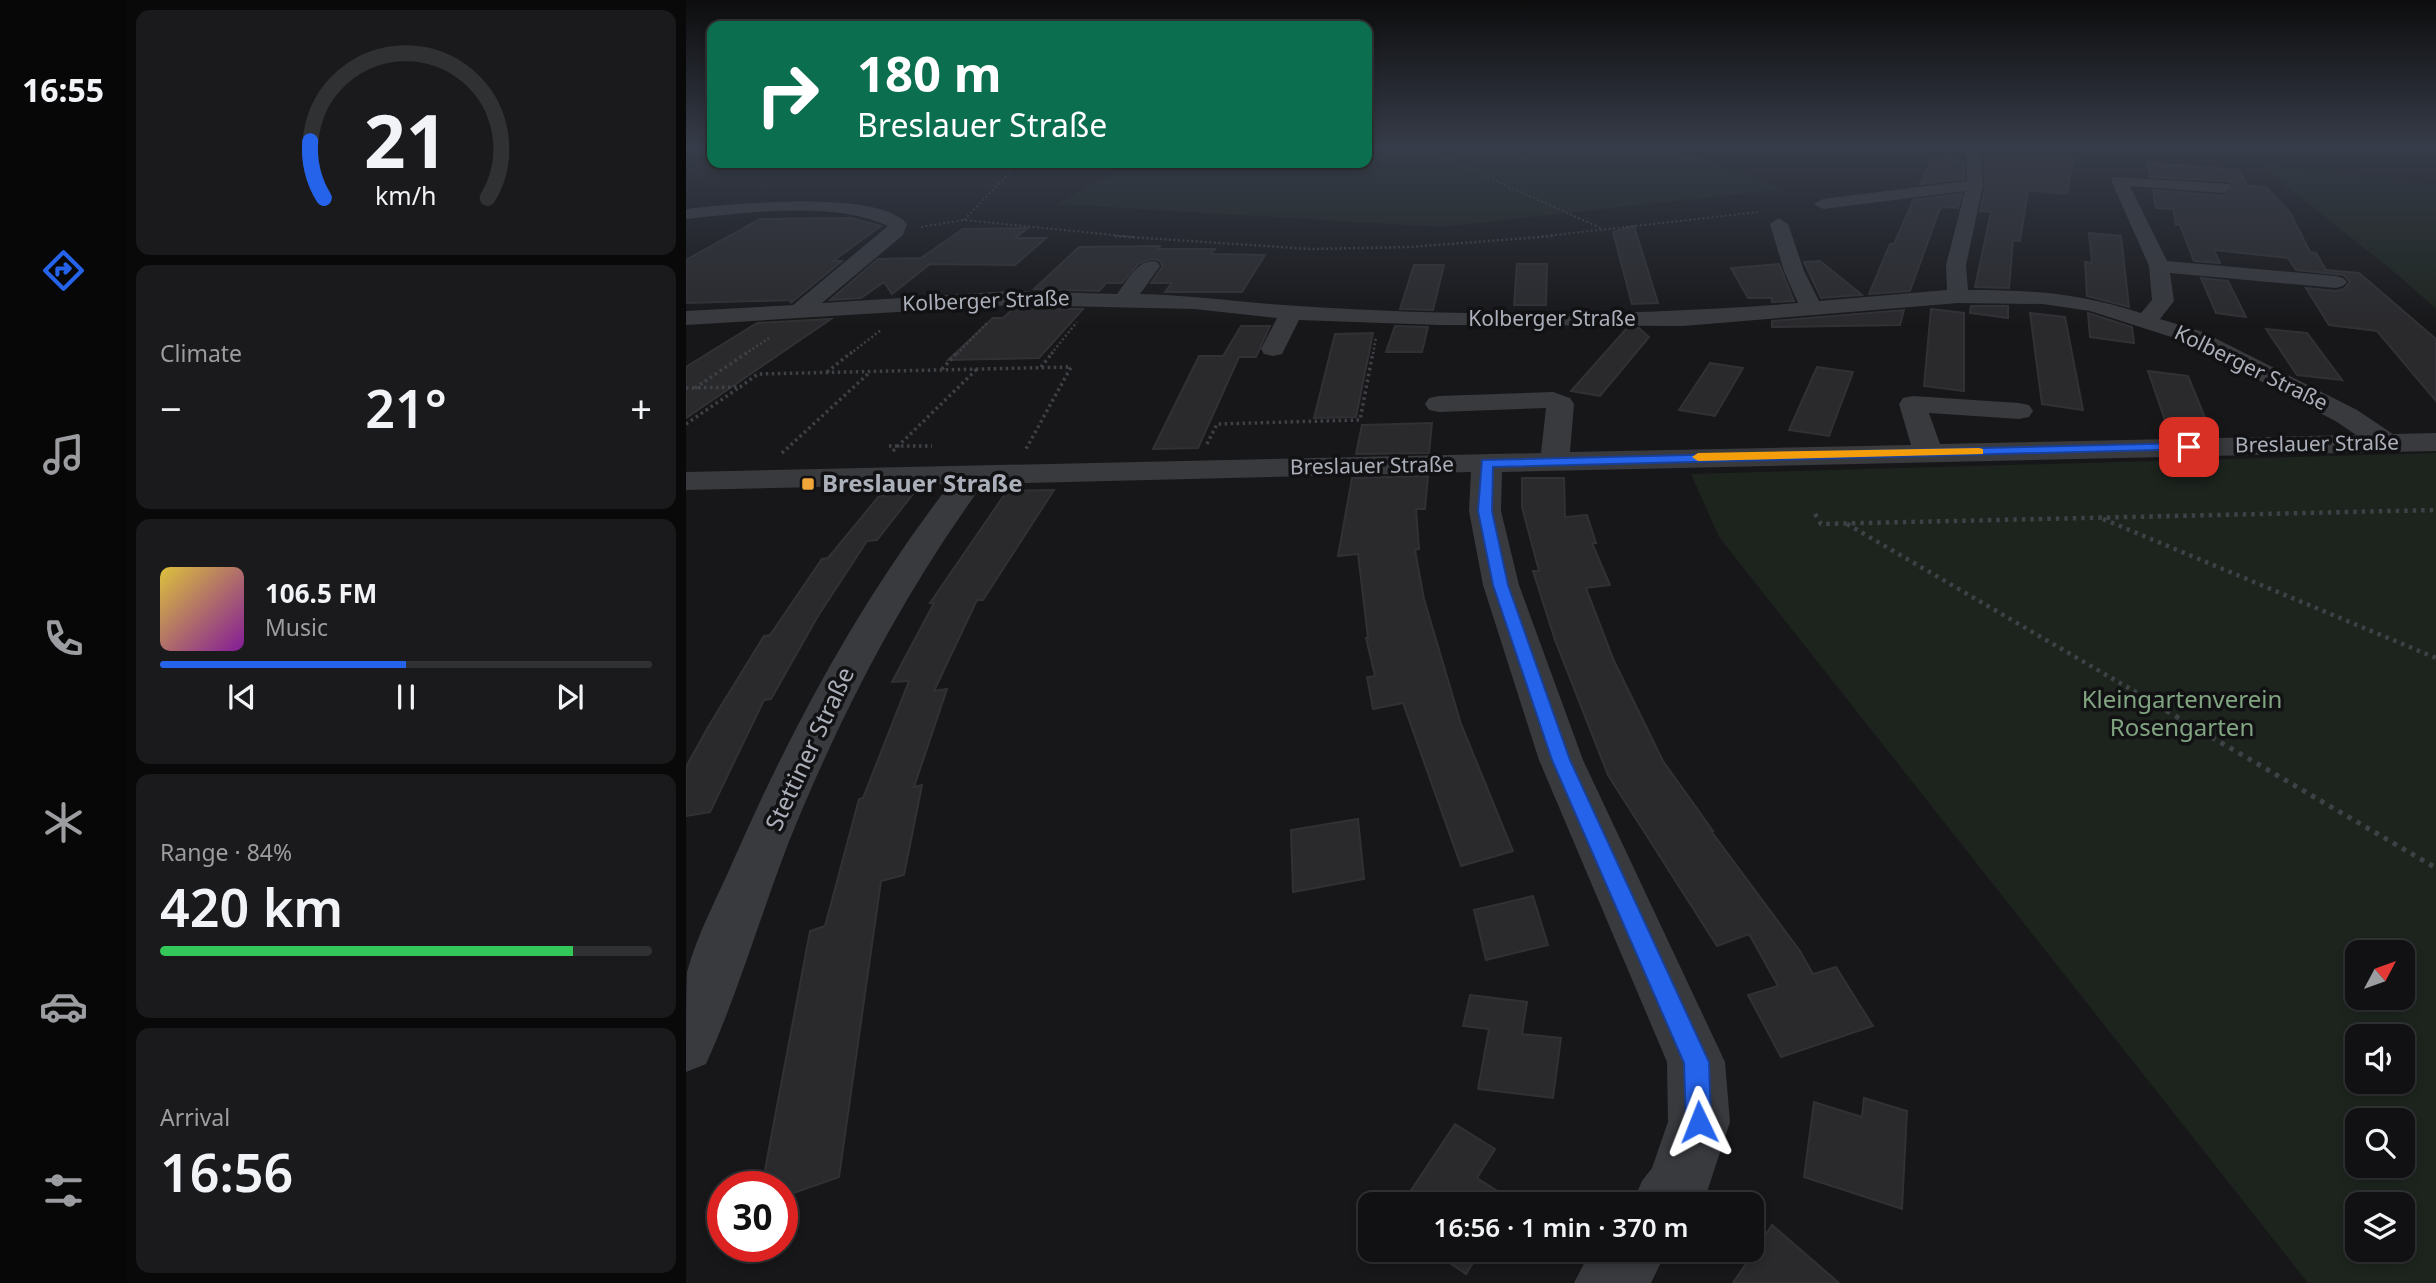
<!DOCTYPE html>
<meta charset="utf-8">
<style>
body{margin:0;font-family:"Noto Sans",sans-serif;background:#1a1a1c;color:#f1f3f6;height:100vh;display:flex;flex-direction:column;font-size:26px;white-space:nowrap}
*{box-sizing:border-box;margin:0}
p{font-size:23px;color:#9c9da0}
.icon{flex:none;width:38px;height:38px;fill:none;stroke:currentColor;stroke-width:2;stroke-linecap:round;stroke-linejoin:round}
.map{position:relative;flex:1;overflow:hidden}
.sheet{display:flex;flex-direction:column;gap:10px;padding:10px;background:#09090a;width:560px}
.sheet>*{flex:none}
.guide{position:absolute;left:21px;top:21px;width:665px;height:147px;border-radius:14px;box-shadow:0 4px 10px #0003,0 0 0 2px #303133;background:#0b6e4f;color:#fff;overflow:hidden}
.needle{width:46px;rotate:49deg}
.controls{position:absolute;left:1659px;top:940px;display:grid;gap:14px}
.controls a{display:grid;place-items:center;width:70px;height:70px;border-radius:14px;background:#111113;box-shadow:0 4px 10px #0003,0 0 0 2px #303133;font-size:35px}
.speed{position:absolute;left:21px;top:1171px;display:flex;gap:14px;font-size:35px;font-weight:700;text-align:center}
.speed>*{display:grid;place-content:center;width:91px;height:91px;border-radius:50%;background:#111113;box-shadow:0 4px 10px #0003,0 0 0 2px #303133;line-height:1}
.speed .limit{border:10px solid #d22;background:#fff;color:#111}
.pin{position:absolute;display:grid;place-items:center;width:60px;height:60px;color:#fff;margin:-30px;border-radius:14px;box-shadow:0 4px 10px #0006}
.me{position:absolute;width:77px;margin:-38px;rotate:358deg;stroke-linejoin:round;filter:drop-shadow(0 0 5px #0008)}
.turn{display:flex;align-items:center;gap:24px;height:147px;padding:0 35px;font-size:32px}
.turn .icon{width:91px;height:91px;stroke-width:2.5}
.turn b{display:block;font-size:49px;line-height:60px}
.big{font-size:52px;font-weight:600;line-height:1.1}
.sheet .widget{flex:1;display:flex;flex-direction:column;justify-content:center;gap:10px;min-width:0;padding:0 24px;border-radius:14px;background:#1a1a1c}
.sheet .dial{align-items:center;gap:0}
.dial svg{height:182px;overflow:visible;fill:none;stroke:#303133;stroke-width:7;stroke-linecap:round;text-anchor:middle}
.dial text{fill:#f1f3f6;stroke:none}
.song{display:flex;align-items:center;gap:21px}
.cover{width:84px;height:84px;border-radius:10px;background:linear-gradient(135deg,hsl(50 70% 55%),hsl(290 70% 35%))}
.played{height:7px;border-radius:4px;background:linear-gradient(90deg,#2563eb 50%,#303133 50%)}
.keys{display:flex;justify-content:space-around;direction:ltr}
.heat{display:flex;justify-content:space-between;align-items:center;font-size:38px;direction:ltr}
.charge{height:10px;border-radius:5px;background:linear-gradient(90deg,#34c759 84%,#303133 0)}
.trip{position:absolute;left:672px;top:1192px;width:406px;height:70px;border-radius:14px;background:#111113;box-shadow:0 4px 10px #0003,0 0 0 2px #303133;font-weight:600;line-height:70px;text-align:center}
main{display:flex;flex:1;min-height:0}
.tab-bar{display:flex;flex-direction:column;width:126px;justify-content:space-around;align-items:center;background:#070708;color:#9c9da0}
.tab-bar .icon{width:49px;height:49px}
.tab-bar .current{color:#2563eb}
.tab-bar b{font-size:32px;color:#f1f3f6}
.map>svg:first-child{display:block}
.green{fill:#1d241e;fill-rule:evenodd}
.building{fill:#2a2a2d;stroke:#313135;stroke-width:2}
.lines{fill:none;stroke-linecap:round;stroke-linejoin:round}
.path-far4{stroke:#3e4145;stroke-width:2;stroke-dasharray:2 2.5;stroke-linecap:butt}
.path-far3{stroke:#3e4145;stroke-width:2.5;stroke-dasharray:2 2.5;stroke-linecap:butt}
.path-far2{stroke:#3e4145;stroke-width:3.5;stroke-dasharray:2.5 3.5;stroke-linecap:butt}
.path-far1{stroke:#3e4145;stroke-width:4.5;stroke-dasharray:3.5 5;stroke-linecap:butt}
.path{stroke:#3e4145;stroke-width:5;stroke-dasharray:4.5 6;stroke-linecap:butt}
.minor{fill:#383a3e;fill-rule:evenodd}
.route{fill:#2563eb;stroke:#184099;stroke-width:2}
.slow{fill:#f59e0b}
.poi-dot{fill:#f0a638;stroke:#121214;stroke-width:2.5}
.labels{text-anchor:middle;stroke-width:7;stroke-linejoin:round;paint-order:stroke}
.far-street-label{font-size:21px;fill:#aaafb9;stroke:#121214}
.poi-label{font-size:24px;font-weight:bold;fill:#aaafb9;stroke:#121214;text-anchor:start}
.park-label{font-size:24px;fill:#81a481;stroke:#121214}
.street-label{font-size:24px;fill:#aaafb9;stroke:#121214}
</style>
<main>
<nav class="tab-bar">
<b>16:55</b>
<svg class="icon current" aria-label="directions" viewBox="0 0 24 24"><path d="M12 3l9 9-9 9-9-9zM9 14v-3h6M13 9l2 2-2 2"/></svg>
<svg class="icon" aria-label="music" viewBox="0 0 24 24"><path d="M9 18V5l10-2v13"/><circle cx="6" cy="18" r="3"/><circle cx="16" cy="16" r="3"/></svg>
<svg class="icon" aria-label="phone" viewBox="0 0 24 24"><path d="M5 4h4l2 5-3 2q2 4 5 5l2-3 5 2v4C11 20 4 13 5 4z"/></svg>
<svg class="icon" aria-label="climate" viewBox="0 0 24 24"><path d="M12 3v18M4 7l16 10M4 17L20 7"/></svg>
<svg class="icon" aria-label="car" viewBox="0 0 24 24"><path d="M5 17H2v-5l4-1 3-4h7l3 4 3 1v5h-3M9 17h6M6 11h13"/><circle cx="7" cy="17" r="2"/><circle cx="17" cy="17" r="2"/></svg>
<svg class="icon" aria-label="filters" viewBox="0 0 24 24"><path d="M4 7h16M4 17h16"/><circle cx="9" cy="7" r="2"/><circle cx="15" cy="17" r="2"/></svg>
</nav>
<section class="sheet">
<div class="widget dial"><svg viewBox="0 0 100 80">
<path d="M14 69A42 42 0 1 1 86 69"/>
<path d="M14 69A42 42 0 0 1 8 44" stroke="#2563eb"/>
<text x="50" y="56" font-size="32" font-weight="700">21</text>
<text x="50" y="72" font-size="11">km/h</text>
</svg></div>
<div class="widget"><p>Climate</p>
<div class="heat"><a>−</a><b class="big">21°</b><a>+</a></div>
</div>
<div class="widget">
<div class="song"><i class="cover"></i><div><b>106.5 FM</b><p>Music</p></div></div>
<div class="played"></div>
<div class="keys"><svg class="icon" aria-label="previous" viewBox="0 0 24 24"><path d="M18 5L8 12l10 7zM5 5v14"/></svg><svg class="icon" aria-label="pause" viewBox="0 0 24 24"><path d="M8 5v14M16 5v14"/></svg><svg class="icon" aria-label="next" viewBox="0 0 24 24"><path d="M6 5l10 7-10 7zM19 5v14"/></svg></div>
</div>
<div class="widget"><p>Range · 84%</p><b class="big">420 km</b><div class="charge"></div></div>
<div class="widget"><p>Arrival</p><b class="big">16:56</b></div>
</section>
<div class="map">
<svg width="1750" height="1283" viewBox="0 0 1750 1283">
<rect width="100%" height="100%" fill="#171719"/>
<!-- green -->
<g class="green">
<path d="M681,146H984L1098,189L755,227L371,204L446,163H681Z"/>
<path d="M1571,163L1750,185V309L1712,275Z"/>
<path d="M1750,453V1283H1622L1033,537L1005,474ZM1671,952H1717V998H1671ZM1671,1036H1717V1082H1671ZM1671,1120H1717V1166H1671ZM1671,1204H1717V1250H1671Z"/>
</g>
<!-- building -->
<g class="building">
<path d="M1304,150L1387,157L1381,194L1342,190L1334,241L1327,240L1323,288L1289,287L1305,212L1294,211L1300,186L1298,165Z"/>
<path d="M1259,158L1278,162V179L1234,184L1245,161Z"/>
<path d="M1461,163L1552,170L1562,186L1580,187L1604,212L1624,252L1630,253L1640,270L1673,273L1750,339V401L1691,331L1643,325L1620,288L1650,291L1658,289L1664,282L1658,275L1610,270L1602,258L1528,250L1534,263L1508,261L1494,225H1490L1487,209L1470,208L1467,190L1538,196L1548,187L1544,181L1464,177Z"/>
<path d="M1276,194L1272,208L1256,207L1253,211L1224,291L1183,294L1204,244H1208L1222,212H1226L1223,211L1227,200Z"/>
<path d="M165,218L195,226L147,261H156L106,302L104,303L108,300L0,303V260L74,219Z"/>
<path d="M948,226L972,303L946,304L927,232Z"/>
<path d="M342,228L329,238H360L329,265L244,264L206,294L198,282L175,298L144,300L192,259L235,258L277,229Z"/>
<path d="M1403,233L1435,236L1443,307L1401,296L1399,262L1406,263Z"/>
<path d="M474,246L472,249H529L525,254L579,255L556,292H479L486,283H465L477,266L473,260L465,259L452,264L436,283H420L413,291L348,289L393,247Z"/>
<path d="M1134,261L1176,295L1135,298L1118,262Z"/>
<path d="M831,264H861L860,305H828Z"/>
<path d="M1093,264L1108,301L1086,302V298H1062L1045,268Z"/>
<path d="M728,265H758L747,310L714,309Z"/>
<path d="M1515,278L1542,281L1560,317L1530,313Z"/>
<path d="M1285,306H1322V318L1284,313Z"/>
<path d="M328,308L397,309L353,358L262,360L307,318H317Z"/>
<path d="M1245,309L1278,313V391L1238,386Z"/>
<path d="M1218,310L1214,325L1086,327V321Z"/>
<path d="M1344,313L1379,317L1397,410L1356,404Z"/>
<path d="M1402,313L1446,327L1448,343L1404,337Z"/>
<path d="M145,319L0,418V367L71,323Z"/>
<path d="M555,326H584L570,357H553L512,448L467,449L513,356H537Z"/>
<path d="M709,326L742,327L736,352H700Z"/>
<path d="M941,328H953L963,337L914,396L885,391Z"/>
<path d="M1580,329L1621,333L1656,380L1611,375Z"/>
<path d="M687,333L670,417L628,418L649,334Z"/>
<path d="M1024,363L1057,368L1029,416L993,410Z"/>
<path d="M1131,367L1167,372L1143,436L1103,430Z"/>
<path d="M1462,371L1502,376L1522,425L1479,420Z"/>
<path d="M746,423L743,453L670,454L676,425Z"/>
<path d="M742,476L739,509H730L733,549L729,550L738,599L775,724L827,851L775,866L717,703L687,709L681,677L689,676L680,638H682L672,554L652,556L666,478Z"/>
<path d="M836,478H878L879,517L901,515L910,543H906L924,585L900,588L928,661L977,761L1027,831H1025L1114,951L1127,974L1150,967L1187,1026L1095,1057L1062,995L1092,986L1063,934L1031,946L922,775L869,640L847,571H853L836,507Z"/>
<path d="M368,490L297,600H291L248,691L261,689L228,787L236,785L218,875L195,881L153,1177L96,1197V1186H76L124,931L139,926L173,799L177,798L223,681L206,682L248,603H244L321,491Z"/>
<path d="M227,494L191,540L181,541L132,616L85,699L78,700L24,812L0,816V767L22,727L78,636L84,635L136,559L142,558L193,496Z"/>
<path d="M672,819L678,879L607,892L605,830Z"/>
<path d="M847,896L862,945L800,960L788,910Z"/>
<path d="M784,995L841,1002L836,1034L875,1038L867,1098L792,1089L803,1029L777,1026Z"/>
<path d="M1178,1098L1221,1111L1216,1209L1118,1177L1128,1102L1176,1117Z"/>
<path d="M769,1124L809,1149L791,1178L824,1199L821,1204H716Z"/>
<path d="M1086,1225L1153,1283H1047Z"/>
<path d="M745,1250H795L780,1274Z"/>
</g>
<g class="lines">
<!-- path-far4 -->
<g class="path-far4">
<path d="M732,146L917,229"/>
<path d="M0,155H26"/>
<path d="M278,220L333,163"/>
<path d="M235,227L278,220L447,237"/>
<path d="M851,237L1073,212"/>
</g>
<!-- path-far3 -->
<g class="path-far3">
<path d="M429,236L624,249L724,247L868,236"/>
<path d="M59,354L83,338"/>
<path d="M164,354L195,330"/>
<path d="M271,354L301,323"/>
<path d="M365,354L391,322"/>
<path d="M687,354L690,337"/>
</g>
<!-- path-far2 -->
<g class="path-far2">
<path d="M355,367L367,352"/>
<path d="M256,369L272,352"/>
<path d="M141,372L166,352"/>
<path d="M0,388L54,387L72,374L385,367L340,449"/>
<path d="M9,388L62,352"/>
<path d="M0,424L54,387"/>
<path d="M521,444L531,424L674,420L687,352"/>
<path d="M203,446H246"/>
<path d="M207,451L291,369"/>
<path d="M96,453L184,372"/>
</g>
<!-- path-far1 -->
<g class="path-far1">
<path d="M1129,514L1135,524L1750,510"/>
<path d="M1417,519L1750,658"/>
<path d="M1161,524L1465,701"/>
</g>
<!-- path -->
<path class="path" d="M1462,700L1750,868"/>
<!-- minor -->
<g class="minor">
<path d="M1280,146H1294L1297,185L1280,265L1282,290C1348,290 1392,293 1455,313L1466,300L1463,266L1425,180L1427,177L1544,184L1546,188L1538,193L1444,186L1481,261L1650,276L1657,278L1661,282L1657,286L1650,288L1484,273L1488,301L1474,319L1517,332L1671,410L1707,434L1750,433V451L816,472L815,511L833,585L897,760L1039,1062L1044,1122L1017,1204H946L956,1181L966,1168L982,1122L981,1062L853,760L797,585L783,511L785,472L297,484C216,595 153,717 102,844C74,917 52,993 20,1064L0,1072C0,1048 0,992 1,972C11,934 32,896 48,859C106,727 175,599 264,484L0,490V472L855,453L860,408L753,412L743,410L739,404L743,398L753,396L867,392L884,398L888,404L884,452L1225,445L1213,404L1217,398L1227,396L1333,403L1343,405L1347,411L1343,417L1333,419L1243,413L1254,444L1670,435L1651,422L1501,342L1404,311L1357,304L1272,303L997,326L753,325L613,320L596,354L587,356L578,354L575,349L591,318L508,309L325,305L0,325V311L107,305L202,226C148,200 59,213 0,219V209C43,204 194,189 221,224L217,235L136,303L325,291L431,294C442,280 453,257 471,262L474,266L454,294C507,295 559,303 612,306C777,317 948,316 1112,303L1098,271L1084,224L1093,218L1102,224L1118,271L1133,301L1261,290L1260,265L1279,191L1137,209L1128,204L1137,199L1281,181Z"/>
<path d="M905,1250H981L965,1283H888Z"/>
</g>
</g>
<!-- sky -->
<linearGradient id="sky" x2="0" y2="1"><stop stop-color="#0d0d0e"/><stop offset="0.45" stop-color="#363c49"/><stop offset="1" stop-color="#363c49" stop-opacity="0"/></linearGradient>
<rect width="1750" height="326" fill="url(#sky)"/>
<!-- route -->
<path class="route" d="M1503,443L1508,444V449L807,467L806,511L822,585L884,760L1023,1062L1025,1122L1022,1131L1013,1135L1004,1131L1000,1122L998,1063L866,760L807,585L792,511L796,460Z"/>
<!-- slow -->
<path class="slow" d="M1293,448L1297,449V454L1012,461L1006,457L1012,453Z"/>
<!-- markers -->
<rect class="poi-dot" x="115" y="477" width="14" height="14" rx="3.5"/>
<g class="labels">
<!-- far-street labels -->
<g class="far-street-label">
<text transform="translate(300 301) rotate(-2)" y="7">Kolberger Straße</text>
<text x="866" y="326">Kolberger Straße</text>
<text transform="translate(1565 368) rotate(26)" y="7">Kolberger Straße</text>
<text transform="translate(1631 444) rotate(-1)" y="7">Breslauer Straße</text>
<text transform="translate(686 466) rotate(-1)" y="7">Breslauer Straße</text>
</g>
<!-- poi labels -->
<g class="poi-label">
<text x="136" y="492">Breslauer Straße</text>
</g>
<!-- park labels -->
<g class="park-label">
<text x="1496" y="708">Kleingartenverein<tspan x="1496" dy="28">Rosengarten</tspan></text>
</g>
<!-- street labels -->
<g class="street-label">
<text transform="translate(124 749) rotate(-65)" y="8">Stettiner Straße</text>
</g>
</g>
</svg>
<div class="controls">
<a><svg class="needle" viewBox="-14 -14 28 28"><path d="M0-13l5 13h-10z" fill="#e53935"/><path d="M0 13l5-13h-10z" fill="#9c9da0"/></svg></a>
<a><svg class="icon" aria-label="sound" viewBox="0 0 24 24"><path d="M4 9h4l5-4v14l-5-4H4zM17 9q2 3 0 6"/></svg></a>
<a><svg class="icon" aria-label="search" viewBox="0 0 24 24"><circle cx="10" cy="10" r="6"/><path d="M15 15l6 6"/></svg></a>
<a><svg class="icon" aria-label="layers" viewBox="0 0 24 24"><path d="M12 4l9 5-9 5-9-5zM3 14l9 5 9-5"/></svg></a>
</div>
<div class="speed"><div class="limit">30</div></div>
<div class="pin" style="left:1503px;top:447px;background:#d93025"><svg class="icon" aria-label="arrive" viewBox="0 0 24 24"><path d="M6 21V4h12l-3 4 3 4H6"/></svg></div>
<svg class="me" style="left:1013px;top:1122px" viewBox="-20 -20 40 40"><path d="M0-17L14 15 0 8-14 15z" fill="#2563eb" stroke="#fff" stroke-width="4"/></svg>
<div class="trip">16:56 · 1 min · 370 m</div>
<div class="guide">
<div class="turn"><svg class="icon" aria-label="right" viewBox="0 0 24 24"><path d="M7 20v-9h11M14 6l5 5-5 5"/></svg><div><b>180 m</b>Breslauer Straße</div></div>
</div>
</div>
</main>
